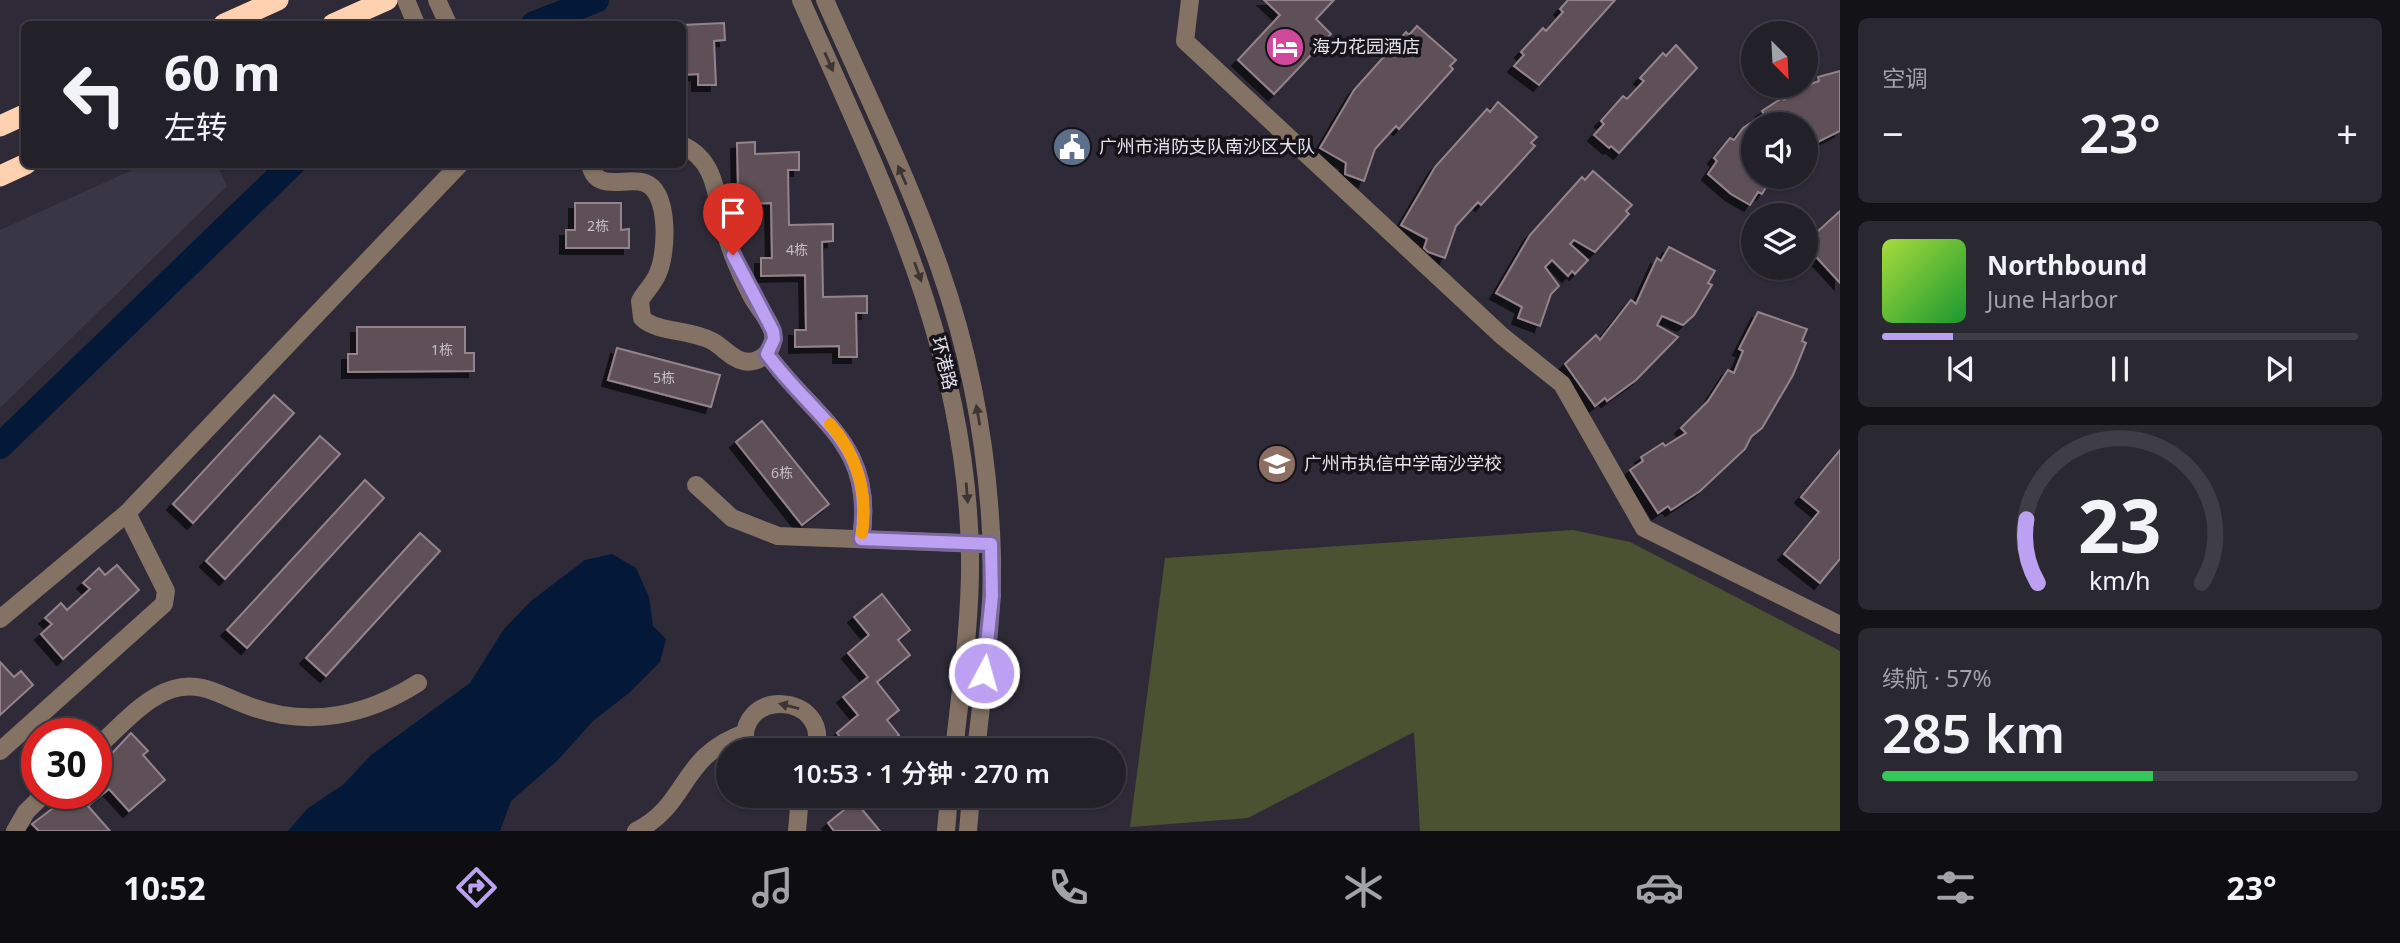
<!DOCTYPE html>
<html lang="zh">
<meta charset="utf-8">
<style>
body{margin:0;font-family:"Noto Sans","Noto Sans SC",sans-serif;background:#2a2831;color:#f1f3f6;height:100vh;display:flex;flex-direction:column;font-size:26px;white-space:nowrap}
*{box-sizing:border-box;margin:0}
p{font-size:23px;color:#a2a3a8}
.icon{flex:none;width:38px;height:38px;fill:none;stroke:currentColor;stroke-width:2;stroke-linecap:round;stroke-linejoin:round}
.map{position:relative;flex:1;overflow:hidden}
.details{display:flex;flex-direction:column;gap:18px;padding:18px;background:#131217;width:560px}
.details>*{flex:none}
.hud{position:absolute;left:21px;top:21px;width:665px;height:147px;border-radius:10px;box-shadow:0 2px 5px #0004,0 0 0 2px #3f3e46;background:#222029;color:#f1f3f6;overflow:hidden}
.needle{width:46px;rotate:156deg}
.fabs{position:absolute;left:1741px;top:21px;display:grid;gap:14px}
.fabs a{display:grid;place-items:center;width:77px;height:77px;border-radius:50%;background:#222029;box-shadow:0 2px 5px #0004,0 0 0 2px #3f3e46;font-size:35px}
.speed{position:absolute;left:21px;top:718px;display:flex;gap:14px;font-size:35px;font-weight:700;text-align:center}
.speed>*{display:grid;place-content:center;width:91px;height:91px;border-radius:50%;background:#222029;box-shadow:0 2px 5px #0004,0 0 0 2px #3f3e46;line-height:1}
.speed .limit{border:10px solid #d22;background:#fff;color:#111}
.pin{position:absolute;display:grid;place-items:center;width:60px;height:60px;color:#fff;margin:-72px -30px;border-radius:50% 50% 50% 0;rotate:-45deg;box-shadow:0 0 7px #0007}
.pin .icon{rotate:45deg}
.me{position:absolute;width:77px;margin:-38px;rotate:6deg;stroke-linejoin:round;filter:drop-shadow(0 0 5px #0008)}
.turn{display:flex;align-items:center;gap:24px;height:147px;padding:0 28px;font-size:32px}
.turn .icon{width:91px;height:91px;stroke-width:2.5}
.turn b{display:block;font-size:49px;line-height:60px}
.big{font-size:52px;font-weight:600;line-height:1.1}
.details .tile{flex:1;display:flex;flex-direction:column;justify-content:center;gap:10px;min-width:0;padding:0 24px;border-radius:10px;background:#2a2831}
.details .dial{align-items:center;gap:0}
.dial svg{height:182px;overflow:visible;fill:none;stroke:#3f3e46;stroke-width:7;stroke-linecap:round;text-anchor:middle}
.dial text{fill:#f1f3f6;stroke:none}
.song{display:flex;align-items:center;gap:21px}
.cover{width:84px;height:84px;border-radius:10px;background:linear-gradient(135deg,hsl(80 70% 55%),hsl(130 70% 35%))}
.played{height:7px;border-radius:4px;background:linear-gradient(90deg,#bca0f2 15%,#3f3e46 15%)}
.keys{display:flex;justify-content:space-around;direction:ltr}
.heat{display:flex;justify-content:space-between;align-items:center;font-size:38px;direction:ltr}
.charge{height:10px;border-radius:5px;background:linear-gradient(90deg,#34c759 57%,#3f3e46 0)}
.trip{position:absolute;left:716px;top:738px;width:410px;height:70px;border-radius:35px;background:#222029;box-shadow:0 2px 5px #0004,0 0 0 2px #3f3e46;font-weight:600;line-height:70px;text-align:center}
.tabs{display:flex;height:112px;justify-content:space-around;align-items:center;background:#0e0d10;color:#a2a3a8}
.tabs .icon{width:49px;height:49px}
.tabs .current{color:#bca0f2}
.tabs b{font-size:32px;color:#f1f3f6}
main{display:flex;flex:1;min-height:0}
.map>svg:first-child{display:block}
.commercial{fill:#393646}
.green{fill:#4b5232}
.water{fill:#041938}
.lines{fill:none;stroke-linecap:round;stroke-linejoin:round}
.river{stroke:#041938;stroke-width:26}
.building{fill:#5f4f57;stroke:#94838b;stroke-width:2;filter:url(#shadow)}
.minor{stroke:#847264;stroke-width:18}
.highway{stroke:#fed1b0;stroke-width:21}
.oneway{fill:#3c3534}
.route-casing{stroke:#7a689d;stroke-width:18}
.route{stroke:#bca0f2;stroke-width:12}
.slow{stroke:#f59e0b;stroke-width:12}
.labels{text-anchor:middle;stroke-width:7;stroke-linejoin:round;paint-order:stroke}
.number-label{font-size:14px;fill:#c4bec7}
.poi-label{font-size:18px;fill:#e5e3ec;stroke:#16141a;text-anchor:start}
.street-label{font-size:18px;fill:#e5e3ec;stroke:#16141a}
</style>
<main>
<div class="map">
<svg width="1840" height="831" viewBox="0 0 1840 831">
<defs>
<filter id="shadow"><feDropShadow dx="-6" dy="6" stdDeviation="0" flood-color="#0009"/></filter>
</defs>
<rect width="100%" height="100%" fill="#2e2a37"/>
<!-- commercial -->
<path class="commercial" d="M143,165H217L227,186L0,408V230Z"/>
<!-- green -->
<path class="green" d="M1573,530L1630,542L1840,651V831H1420L1414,732L1248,818L1130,827L1165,558Z"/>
<!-- water -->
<path class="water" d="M612,554L636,568L649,597L653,626L666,639L660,662L629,693L593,721L558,760L511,801L500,831H288L307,809L344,784L371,755L470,683L504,629L531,601L585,560Z"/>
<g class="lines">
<!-- river -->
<g class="river">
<path d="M534,24L596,0"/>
<path d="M0,446L292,164"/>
</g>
</g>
<!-- building -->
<g class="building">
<path d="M1264,0H1334L1316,19L1331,34L1274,94L1238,60L1280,15Z"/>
<path d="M1568,0H1615L1539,85L1514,66L1524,55L1521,52L1543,28L1546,31L1563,12L1560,9Z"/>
<path d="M724,23L725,40L714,41L716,85H698V74L682,75V25Z"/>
<path d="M1417,26L1456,60L1450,66L1453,69L1399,129L1396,126L1375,149L1364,181L1345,174L1346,163L1320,148L1354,90L1406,32L1409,35Z"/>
<path d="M1676,45L1697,68L1619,153L1611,146L1609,148L1594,135L1604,124L1601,121L1623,96L1627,99L1644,81L1640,78L1663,53L1666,56Z"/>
<path d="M1840,71V131L1806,148V124H1754V177H1772L1762,194L1758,192L1750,205L1731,194L1708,174L1717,161L1714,158L1730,138L1734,140L1743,128L1764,114L1762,111L1782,98L1784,100L1805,86L1819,81L1818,77Z"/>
<path d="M1498,102L1537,137L1531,143L1535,146L1481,205L1478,202L1456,226L1445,258L1428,252L1424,248L1427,239L1401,225L1435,167L1487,109L1490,112Z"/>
<path d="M755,142V154L799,152V170H788L789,225L833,224V241L822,242L823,297L867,296V313H856L857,357H839V346L795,347V330H806L805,275L761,276V258H772L771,203L730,204L727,189L738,186L737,143Z"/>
<path d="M1593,171L1632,205L1626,211L1629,214L1595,252L1574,240L1570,244L1588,260L1575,274L1572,271L1568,276L1552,260L1545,267L1559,286L1551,294L1540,326L1518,318L1522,307L1496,293L1530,235L1582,177L1585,180Z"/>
<path d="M575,203H621V230L629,229V248H566V230H575Z"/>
<path d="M1840,211V283L1807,247L1819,236L1816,233Z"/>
<path d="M1669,247L1715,271L1708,283L1712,285L1694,315L1683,325L1662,316L1657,325L1678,337L1636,380L1607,401L1605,398L1595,406L1565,364L1596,335L1600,340L1631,300L1636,304L1657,258L1661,261Z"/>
<path d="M1758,312L1807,329L1802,341L1806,343L1793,375L1762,428L1751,437L1745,449L1700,491L1671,510L1668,506L1658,513L1630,470L1643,461L1641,457L1663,443L1665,446L1686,433L1681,428L1708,401L1728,370L1734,373L1743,351L1739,349Z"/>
<path d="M357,327H465V353H474V371L348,372V354H357Z"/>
<path d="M617,348L720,375L711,407L608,380Z"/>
<path d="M274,395L294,413L193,523L173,504Z"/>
<path d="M762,421L829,504L802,525L736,442Z"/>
<path d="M320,436L340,454L225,579L206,561Z"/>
<path d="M1840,450V559L1820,583L1784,554L1819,512L1801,497Z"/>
<path d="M365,480L384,498L247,648L227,630Z"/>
<path d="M420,533L440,551L326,676L306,658Z"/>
<path d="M117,565L139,590L63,659L41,634L52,624L45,618L61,603L67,610L90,589L83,583L99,568L105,575Z"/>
<path d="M882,594L910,630L898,640L910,655L877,682L899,710L887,720L899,735L880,751H865L859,743L853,748L848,743L846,745L837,733L858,715L843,697L868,677L848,653L869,635L854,617Z"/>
<path d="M0,662L14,677L21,671L33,685L0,715Z"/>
<path d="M131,733L148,751L143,755L165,780L129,811L109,789L88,806L110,831H39L32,824L65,799L60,793H96V759L103,763Z"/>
<path d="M855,801L880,831H834L828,823Z"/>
</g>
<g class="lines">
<!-- minor -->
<g class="minor">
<path d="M406,0L416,24"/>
<path d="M437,0L448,24"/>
<path d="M801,0C882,183 967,349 970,555C971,620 961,686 954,751"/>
<path d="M825,0C864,89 908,177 940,269C972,360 989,458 992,555C993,620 983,686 976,751"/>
<path d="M1190,0L1185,41L1502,336L1562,384L1644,528L1840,625"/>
<path d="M590,164C596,194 626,176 645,183C670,192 667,253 658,273C654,284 645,291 640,301L642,318C657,333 691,329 712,341C722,346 732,359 743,361C759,365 776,350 773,334C771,321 758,308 752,297C741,276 732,255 725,232C716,200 718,161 682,145"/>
<path d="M767,354C816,421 876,444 861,539"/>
<path d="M696,485L732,518L778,536L981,544"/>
<path d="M0,619L127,513L460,164"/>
<path d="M96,748C119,728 143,698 173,689C202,680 223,697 249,706C308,728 366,716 418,683"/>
<path d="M0,751L164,604L166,591L127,513"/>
<path d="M746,751C732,685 833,692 815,751"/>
<path d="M15,831L26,812L45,793"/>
<path d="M636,831C689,805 679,756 745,733"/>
<path d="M797,831L800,796"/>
<path d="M946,831L949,796"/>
<path d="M968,831L971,796"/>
</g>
<!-- highway -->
<g class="highway">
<path d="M224,24L278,0"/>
<path d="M333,24L387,0"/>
<path d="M0,126L24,115"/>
<path d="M0,176L26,164"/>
</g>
</g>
<!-- one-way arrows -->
<defs><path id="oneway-solid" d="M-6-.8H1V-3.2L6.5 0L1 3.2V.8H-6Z" transform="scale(1.75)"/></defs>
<g class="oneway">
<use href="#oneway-solid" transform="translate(829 62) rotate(66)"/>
<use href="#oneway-solid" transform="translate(902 175) rotate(-114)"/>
<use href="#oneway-solid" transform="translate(918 272) rotate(70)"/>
<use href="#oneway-solid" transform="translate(978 415) rotate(-100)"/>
<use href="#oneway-solid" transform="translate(967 493) rotate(85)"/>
<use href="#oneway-solid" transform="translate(789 706) rotate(-166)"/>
</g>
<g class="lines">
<!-- route casing -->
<g class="route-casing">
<path id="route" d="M733,255L773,331L774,339L767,354C816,421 876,443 861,539L991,544L992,596L984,673"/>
</g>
<!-- route -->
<use href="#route" class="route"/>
<!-- slow -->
<path class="slow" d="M830,424C857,454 868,493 862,533"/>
</g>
<!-- icons -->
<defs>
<g id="hotel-disc" transform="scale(2.0125)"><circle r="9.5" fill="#d1479c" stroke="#16141a"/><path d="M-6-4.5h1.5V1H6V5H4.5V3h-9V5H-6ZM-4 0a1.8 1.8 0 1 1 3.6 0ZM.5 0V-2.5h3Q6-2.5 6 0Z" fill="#fff"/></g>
<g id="civic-disc" transform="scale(2.0125)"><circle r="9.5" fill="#5c6f8a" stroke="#16141a"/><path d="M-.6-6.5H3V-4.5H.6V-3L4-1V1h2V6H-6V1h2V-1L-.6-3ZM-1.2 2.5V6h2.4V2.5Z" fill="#fff"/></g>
<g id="school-disc" transform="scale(2.0125)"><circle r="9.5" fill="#8d6e63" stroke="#16141a"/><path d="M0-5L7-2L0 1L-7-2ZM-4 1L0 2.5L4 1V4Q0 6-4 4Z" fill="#fff"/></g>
</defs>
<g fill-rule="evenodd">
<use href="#hotel-disc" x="1285" y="47"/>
<use href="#civic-disc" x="1072" y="147"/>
<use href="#school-disc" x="1277" y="464"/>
</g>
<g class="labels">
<!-- number labels -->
<g class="number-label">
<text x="598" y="231">2栋</text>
<text x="797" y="255">4栋</text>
<text x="442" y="355">1栋</text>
<text x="664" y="383">5栋</text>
<text x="782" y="478">6栋</text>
</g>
<!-- poi labels -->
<g class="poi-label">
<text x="1312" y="53">海力花园酒店</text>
<text x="1099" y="153">广州市消防支队南沙区大队</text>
<text x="1304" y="470">广州市执信中学南沙学校</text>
</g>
<!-- street labels -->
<g class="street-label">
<text transform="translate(944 363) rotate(76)" y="6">环港路</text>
</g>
</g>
</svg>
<div class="fabs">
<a><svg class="needle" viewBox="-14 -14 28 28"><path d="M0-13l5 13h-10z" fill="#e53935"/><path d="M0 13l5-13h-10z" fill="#a2a3a8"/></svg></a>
<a><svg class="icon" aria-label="sound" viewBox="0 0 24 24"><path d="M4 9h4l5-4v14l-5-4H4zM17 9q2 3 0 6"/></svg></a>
<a><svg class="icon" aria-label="layers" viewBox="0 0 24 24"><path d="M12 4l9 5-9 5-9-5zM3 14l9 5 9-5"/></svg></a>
</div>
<div class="speed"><div class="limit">30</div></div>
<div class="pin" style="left:733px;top:255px;background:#d93025"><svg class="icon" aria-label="arrive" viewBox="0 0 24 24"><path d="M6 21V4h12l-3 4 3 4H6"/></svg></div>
<svg class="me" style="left:984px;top:673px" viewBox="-20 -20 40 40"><circle r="17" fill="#bca0f2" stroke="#fff" stroke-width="3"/><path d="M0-11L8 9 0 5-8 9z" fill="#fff"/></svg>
<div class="trip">10:53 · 1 分钟 · 270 m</div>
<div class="hud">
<div class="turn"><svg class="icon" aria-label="left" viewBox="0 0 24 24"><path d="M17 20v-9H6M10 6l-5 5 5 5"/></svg><div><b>60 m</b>左转</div></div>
</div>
</div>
<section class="details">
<div class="tile"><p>空调</p>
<div class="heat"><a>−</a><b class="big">23°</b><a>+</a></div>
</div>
<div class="tile">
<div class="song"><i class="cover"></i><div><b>Northbound</b><p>June Harbor</p></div></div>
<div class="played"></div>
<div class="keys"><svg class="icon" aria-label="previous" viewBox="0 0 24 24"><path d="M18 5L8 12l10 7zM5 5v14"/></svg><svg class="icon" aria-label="pause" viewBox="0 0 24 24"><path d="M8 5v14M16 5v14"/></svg><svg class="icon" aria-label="next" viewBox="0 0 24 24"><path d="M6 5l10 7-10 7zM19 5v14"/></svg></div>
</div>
<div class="tile dial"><svg viewBox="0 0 100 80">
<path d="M14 69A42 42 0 1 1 86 69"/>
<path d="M14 69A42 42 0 0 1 9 41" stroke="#bca0f2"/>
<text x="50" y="56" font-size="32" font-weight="700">23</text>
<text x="50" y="72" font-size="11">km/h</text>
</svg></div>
<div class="tile"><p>续航 · 57%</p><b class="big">285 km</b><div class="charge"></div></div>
</section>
</main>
<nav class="tabs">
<b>10:52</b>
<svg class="icon current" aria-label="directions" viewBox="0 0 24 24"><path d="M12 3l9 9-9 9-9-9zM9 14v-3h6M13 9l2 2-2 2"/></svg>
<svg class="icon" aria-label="music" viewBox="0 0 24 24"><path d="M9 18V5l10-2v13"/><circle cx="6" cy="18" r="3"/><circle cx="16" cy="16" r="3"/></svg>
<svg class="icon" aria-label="phone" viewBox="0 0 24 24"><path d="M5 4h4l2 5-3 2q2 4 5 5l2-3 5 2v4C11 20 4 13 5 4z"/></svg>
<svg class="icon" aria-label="climate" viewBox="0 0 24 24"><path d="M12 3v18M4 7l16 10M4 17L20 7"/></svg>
<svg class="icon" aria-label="car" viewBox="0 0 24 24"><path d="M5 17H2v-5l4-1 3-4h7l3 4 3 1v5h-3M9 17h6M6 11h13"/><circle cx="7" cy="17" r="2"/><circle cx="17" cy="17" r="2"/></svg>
<svg class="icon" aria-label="filters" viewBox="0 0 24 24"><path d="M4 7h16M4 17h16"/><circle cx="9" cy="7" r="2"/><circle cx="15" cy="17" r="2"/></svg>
<b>23°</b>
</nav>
